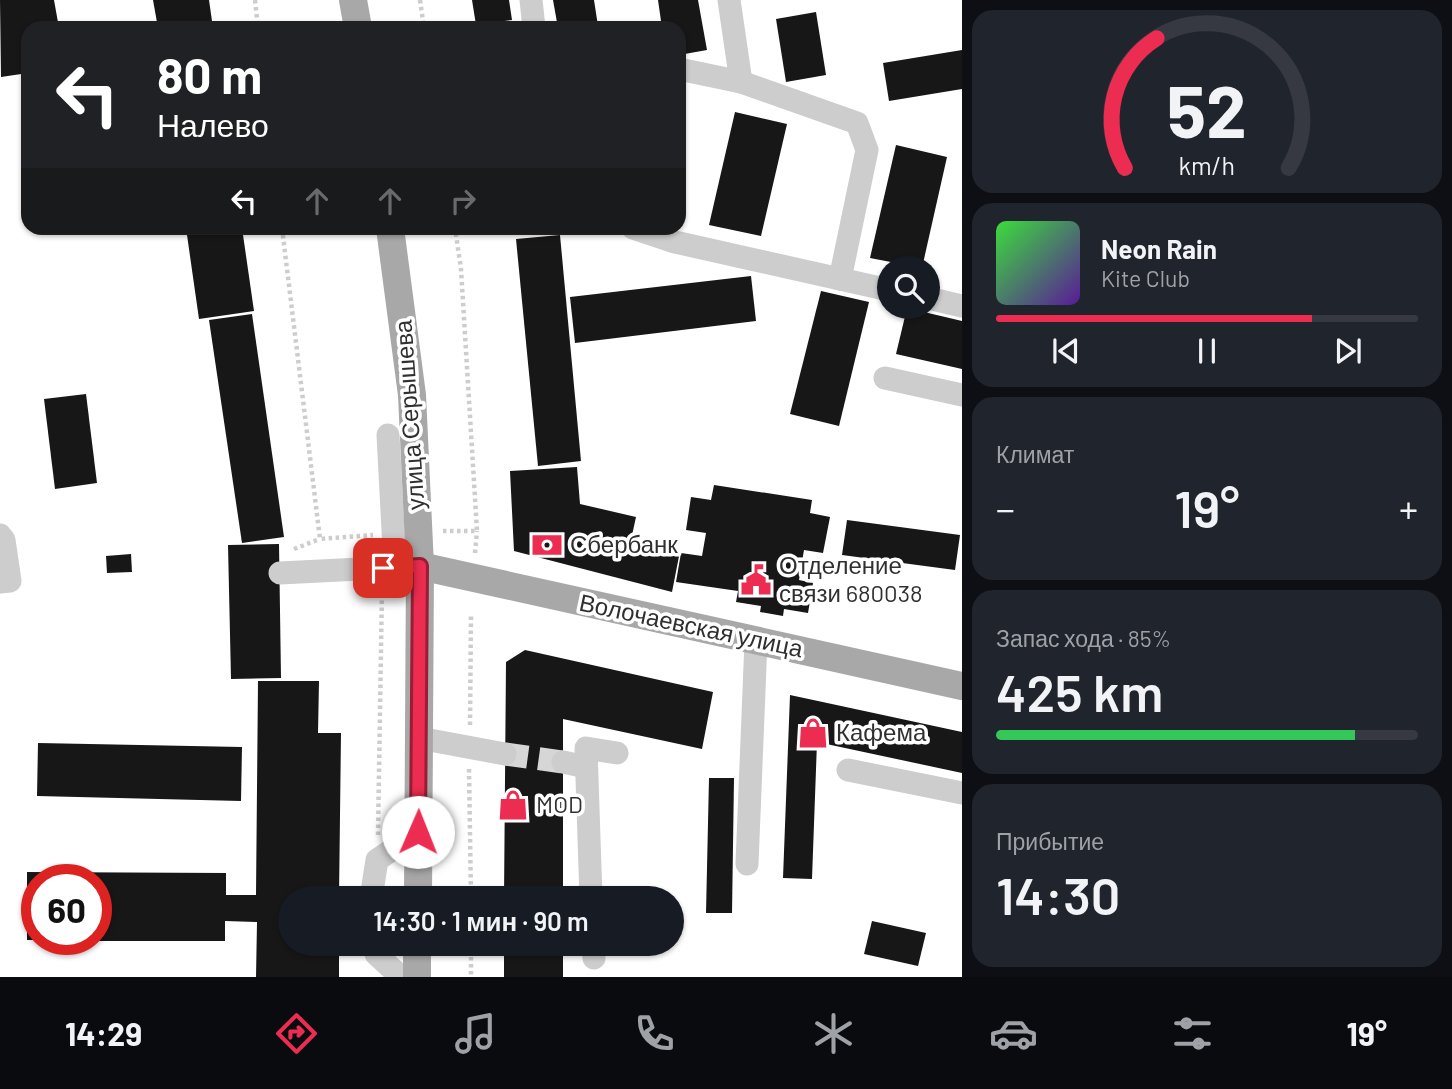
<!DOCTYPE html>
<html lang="ru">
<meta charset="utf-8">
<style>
body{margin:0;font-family:Barlow,sans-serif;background:#20242c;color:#f1f3f6;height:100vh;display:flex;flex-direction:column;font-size:26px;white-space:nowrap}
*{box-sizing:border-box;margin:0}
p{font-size:23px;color:#9ea1a6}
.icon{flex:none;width:38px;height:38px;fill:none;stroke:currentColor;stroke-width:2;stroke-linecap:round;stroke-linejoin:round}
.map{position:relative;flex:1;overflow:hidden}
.details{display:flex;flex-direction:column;gap:10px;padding:10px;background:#0d0f14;width:490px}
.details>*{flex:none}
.guide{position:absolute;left:21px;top:21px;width:665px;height:214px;border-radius:21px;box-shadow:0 2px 5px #0004;background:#202124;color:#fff;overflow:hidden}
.tools{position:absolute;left:877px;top:256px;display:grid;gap:14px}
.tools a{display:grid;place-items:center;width:63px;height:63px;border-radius:50%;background:#171b24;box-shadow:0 2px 5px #0004;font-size:35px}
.speed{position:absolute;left:21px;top:864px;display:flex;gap:14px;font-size:35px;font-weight:700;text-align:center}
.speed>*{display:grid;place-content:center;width:91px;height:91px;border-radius:50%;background:#171b24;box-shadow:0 2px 5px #0004;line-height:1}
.speed .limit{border:10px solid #d22;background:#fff;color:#111}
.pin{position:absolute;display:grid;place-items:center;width:60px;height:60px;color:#fff;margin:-30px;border-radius:14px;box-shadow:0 4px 10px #0006}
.me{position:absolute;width:77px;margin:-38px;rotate:1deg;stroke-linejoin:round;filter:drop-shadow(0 0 5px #0008)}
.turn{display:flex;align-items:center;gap:24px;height:147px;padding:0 21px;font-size:32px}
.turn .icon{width:91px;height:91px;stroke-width:2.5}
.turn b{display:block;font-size:49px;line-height:60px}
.lanes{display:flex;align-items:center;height:66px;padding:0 21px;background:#0003;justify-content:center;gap:35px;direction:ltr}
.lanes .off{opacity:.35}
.big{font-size:52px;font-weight:600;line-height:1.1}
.details .widget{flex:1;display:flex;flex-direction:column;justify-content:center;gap:10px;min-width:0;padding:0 24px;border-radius:21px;background:#20242c}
.details .dial{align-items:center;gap:0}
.dial svg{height:182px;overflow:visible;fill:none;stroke:#363941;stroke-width:7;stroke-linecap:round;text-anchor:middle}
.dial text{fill:#f1f3f6;stroke:none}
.song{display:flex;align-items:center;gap:21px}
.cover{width:84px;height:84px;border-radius:10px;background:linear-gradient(135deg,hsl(120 70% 55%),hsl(270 70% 35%))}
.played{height:7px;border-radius:4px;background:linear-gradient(90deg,#ec2c50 75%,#363941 75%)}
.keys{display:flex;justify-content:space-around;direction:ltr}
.heat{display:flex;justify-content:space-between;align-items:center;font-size:38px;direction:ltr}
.charge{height:10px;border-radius:5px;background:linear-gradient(90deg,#34c759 85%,#363941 0)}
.trip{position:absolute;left:278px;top:886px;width:406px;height:70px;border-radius:35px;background:#171b24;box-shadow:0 2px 5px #0004;font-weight:600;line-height:70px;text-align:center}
.dock{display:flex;height:112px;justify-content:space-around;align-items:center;background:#090b0e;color:#9ea1a6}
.dock .icon{width:49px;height:49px}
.dock .current{color:#ec2c50}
.dock b{font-size:32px;color:#f1f3f6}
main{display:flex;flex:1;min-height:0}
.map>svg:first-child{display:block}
.building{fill:#171717}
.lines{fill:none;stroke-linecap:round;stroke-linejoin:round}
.minor-tunnel{stroke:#d6d6d6;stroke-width:23;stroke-dasharray:23 11;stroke-linecap:butt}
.path{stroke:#cdcdcd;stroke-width:4.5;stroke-dasharray:3.5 3.5;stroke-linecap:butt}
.minor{stroke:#cdcdcd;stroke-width:23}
.major{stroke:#a8a8a8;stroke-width:28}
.route-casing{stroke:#991d34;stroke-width:18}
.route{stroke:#ec2c50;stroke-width:12}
.labels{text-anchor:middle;stroke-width:7;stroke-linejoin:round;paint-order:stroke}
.street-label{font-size:24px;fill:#303030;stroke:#fff}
.poi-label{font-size:24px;fill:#303030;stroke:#fff;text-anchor:start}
</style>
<main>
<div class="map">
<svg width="962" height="977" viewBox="0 0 962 977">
<rect width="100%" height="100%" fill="#fff"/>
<!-- building -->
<g class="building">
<path d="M0,0H54L59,28H28V73L1,77Z"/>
<path d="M153,0H209L213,28H158Z"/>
<path d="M472,0H509L512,20L476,25Z"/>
<path d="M553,0H594L598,26L558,28Z"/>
<path d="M658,0H698L707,50L679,55V28H662Z"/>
<path d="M816,12L826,75L786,82L776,19Z"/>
<path d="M962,50V89L889,101L883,63Z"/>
<path d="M735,112L787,124L761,236L709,225Z"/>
<path d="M896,145L947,157L922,268L870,258Z"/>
<path d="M186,228H242L254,311L199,319Z"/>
<path d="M560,235L581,461L538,466L516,239Z"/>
<path d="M751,276L756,321L575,343L570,297Z"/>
<path d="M821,291L869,302L839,426L790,414Z"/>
<path d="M907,308L962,321V369L896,354Z"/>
<path d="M252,314L284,537L242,543L209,320Z"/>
<path d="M86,394L97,483L55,489L44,399Z"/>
<path d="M577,467L580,504L636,517L631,540L680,551L672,592L514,551L510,471Z"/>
<path d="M714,485L812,500L810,513L830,517L823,553L804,550L799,580L813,583L808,613L784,609L783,616L760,612L761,606L736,602L738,591L676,582L681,553L702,556L706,533L686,530L691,497L711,500Z"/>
<path d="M847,520L960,535L955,570L842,555Z"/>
<path d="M279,544L281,678L231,679L228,545Z"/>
<path d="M131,554L132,572L107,573L106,556Z"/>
<path d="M525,650L713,692L702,749L563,719V898H504L506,662Z"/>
<path d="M258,681H319L318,733H341L339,898H290V943H339V977H256L257,922L225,921V941H96V880H37V940H27V872L226,873V895H256Z"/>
<path d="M790,695L962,732V773L817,742L812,879L783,878Z"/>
<path d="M38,743L242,747L241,801L37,796Z"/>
<path d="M709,778H734L732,913H706Z"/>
<path d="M872,921L926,933L918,966L864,954Z"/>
<rect x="504" y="943" width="59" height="34"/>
</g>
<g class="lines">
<!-- minor-tunnel -->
<path class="minor-tunnel" d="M505,754L563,762"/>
<!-- path -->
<g class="path">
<path d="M255,0L258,28"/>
<path d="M420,0L424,28"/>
<path d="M282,228L320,539L373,535"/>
<path d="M443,531H477L461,269L455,228"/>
<path d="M294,549L320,539"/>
<path d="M475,553L477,531"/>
<path d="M470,725L471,614"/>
<path d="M469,769L471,898"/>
<path d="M378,835L382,588"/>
<path d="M471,943V977"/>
</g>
<!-- minor -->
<g class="minor">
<path d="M531,0L534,28"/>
<path d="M679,69L741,82L729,0"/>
<path d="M741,82L857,123L867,150L840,279"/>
<path d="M633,228L675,242L889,290"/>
<path d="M928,298L962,306"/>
<path d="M885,378L962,395"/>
<path d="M388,435L395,568"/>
<path d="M0,535L4,540L10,581L0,582"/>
<path d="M280,573L420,566"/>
<path d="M419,738L505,754"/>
<path d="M563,762L586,767"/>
<path d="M848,770L962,793"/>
<path d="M747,864L756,641"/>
<path d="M371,898L377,860L418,832"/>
<path d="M591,898L586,748L617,753"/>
<path d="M374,943L376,954L401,977"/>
<path d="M593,943L594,958"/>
</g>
<!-- major -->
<g class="major">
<path d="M353,0L358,28"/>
<path d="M390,228L412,395L420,566L418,898"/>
<path d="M420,566L962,686"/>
<path d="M417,977V943"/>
</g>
</g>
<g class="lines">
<!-- route casing -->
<g class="route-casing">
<path id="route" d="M383,568L420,566L418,832"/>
</g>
<!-- route -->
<use href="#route" class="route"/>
</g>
<!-- icons -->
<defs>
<g id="bank-bare" transform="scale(2.415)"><path d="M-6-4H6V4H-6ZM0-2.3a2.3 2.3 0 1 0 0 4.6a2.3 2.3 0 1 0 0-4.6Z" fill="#ec2c50" stroke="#fff" stroke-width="2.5" paint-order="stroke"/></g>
<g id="civic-bare" transform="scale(2.415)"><path d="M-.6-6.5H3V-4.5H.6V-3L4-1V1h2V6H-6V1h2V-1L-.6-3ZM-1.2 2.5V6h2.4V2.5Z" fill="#ec2c50" stroke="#fff" stroke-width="2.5" paint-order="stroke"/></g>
<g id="shop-bare" transform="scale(2.415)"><path d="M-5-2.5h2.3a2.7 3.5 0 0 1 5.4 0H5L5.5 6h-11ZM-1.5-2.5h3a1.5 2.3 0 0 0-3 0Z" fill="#ec2c50" stroke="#fff" stroke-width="2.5" paint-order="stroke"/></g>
</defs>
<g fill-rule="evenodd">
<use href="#bank-bare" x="547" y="545"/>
<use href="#civic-bare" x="756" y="580"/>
<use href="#shop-bare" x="813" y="733"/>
<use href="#shop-bare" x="513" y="805"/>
</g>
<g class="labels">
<!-- street labels -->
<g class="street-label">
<text transform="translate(410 415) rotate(-94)" y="8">улица Серышева</text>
<text transform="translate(691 626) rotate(12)" y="8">Волочаевская улица</text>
</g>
<!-- poi labels -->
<g class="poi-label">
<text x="570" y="553">Сбербанк</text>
<text x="779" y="574">Отделение<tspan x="779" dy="28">связи 680038</tspan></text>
<text x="836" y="741">Кафема</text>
<text x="536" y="813">MOD</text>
</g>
</g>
</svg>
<div class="tools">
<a><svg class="icon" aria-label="search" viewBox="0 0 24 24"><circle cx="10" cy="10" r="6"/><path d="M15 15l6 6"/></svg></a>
</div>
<div class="speed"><div class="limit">60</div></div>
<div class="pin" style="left:383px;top:568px;background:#d93025"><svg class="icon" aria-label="arrive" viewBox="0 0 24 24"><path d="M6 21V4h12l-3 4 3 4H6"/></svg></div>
<svg class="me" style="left:418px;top:832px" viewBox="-20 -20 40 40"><circle r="19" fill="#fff"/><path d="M0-13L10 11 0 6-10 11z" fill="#ec2c50"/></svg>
<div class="trip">14:30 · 1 мин · 90 m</div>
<div class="guide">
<div class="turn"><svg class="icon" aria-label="left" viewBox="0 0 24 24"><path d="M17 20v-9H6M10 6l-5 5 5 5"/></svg><div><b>80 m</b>Налево</div></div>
<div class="lanes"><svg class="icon" aria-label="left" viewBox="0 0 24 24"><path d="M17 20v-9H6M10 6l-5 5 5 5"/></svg><svg class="icon off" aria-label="ahead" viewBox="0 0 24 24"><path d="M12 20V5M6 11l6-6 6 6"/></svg><svg class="icon off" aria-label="ahead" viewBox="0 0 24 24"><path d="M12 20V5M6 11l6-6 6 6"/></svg><svg class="icon off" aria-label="right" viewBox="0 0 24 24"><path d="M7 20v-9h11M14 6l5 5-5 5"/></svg></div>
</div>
</div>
<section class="details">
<div class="widget dial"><svg viewBox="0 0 100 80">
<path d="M14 69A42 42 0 1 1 86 69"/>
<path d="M14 69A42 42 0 0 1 28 12" stroke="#ec2c50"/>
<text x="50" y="56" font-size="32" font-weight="700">52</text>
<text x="50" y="72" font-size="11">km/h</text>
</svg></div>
<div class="widget">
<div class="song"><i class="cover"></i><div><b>Neon Rain</b><p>Kite Club</p></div></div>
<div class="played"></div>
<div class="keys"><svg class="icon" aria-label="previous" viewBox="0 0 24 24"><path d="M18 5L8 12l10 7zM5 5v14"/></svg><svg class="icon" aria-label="pause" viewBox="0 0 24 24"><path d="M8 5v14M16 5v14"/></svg><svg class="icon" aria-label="next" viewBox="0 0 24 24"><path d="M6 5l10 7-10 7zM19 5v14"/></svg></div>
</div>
<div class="widget"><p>Климат</p>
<div class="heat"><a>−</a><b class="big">19°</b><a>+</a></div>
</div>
<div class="widget"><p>Запас хода · 85%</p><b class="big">425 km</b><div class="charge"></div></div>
<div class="widget"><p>Прибытие</p><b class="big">14:30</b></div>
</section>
</main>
<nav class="dock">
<b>14:29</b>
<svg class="icon current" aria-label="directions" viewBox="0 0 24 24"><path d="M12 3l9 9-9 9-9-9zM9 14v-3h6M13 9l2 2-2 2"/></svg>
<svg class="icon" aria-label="music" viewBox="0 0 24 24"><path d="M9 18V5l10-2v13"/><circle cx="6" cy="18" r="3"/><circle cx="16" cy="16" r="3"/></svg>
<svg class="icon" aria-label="phone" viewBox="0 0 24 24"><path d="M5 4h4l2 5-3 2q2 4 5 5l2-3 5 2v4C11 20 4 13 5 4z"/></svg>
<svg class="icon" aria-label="climate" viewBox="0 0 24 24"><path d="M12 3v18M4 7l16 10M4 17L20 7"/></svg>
<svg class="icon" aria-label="car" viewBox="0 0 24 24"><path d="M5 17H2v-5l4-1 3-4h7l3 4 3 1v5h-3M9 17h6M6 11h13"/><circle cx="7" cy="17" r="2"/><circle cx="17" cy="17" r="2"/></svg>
<svg class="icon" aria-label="filters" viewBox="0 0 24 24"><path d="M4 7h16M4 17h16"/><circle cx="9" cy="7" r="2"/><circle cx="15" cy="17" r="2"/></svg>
<b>19°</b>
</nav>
